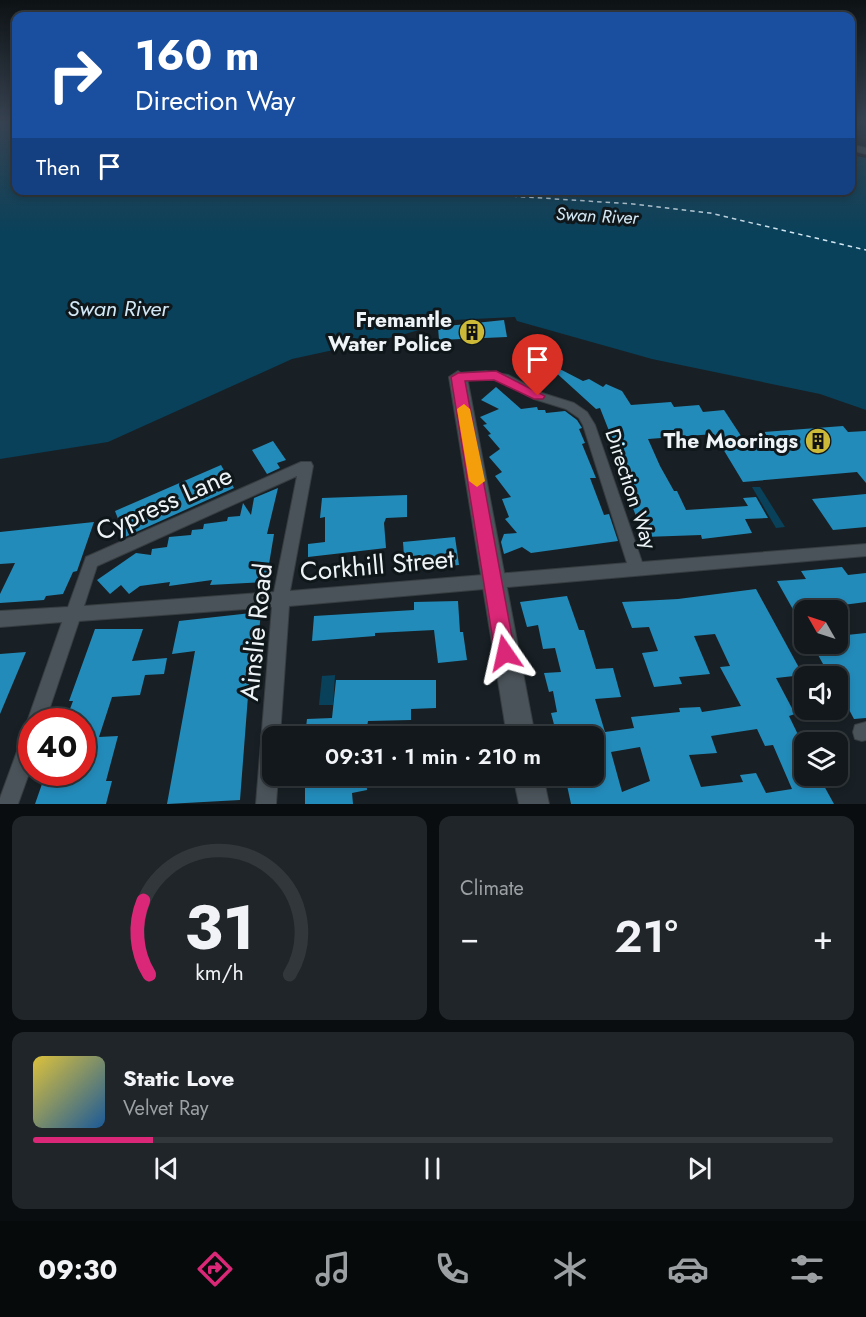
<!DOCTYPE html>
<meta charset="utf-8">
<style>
body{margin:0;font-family:Jost,sans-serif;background:#1f2529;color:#f1f3f6;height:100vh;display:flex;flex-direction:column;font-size:22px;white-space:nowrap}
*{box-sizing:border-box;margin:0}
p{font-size:20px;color:#9ca0a3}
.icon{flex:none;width:33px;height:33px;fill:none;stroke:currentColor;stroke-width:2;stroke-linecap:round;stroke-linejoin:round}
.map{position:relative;height:804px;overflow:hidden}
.panel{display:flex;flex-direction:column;gap:12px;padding:12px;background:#0a0d0f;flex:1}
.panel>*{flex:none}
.guide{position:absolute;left:12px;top:12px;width:843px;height:183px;border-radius:12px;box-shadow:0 3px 9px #0003,0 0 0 2px #31373b;background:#1a4fa0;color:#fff;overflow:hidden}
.needle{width:39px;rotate:309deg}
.tools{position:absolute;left:794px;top:600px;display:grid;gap:12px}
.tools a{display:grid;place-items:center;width:54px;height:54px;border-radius:12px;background:#12181c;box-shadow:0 3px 9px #0003,0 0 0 2px #31373b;font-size:30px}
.speed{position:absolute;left:18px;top:708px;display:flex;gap:12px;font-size:30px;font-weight:700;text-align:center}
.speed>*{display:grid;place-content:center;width:78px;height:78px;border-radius:50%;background:#12181c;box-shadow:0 3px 9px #0003,0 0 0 2px #31373b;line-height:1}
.speed .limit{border:9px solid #d22;background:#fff;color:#111}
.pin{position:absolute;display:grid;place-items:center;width:51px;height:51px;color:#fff;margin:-62px -26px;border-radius:50% 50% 50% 0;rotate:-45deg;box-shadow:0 0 6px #0007}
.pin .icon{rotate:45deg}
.me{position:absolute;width:66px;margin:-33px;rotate:349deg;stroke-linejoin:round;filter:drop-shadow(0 0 4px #0008)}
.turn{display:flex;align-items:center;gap:21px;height:126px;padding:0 24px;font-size:27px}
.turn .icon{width:78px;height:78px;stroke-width:2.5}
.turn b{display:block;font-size:42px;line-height:51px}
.then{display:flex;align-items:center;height:57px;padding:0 24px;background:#0003;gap:12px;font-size:22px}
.big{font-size:45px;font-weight:600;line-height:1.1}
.panel .tile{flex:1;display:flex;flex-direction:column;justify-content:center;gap:9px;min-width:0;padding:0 21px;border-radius:12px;background:#1f2529}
.panel .dial{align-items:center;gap:0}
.dial svg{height:156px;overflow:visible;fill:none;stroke:#31373b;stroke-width:7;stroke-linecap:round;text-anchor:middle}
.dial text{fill:#f1f3f6;stroke:none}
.song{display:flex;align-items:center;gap:18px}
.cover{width:72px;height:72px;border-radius:9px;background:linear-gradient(135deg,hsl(50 70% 55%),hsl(210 70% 35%))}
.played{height:6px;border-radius:3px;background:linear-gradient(90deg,#db2777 15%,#31373b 15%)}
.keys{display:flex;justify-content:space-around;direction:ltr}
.heat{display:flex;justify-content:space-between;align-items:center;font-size:33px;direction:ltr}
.panel .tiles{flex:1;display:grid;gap:12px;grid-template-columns:1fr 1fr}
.tile:last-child{grid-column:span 2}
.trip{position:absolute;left:262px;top:726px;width:342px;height:60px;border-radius:12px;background:#12181c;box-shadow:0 3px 9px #0003,0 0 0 2px #31373b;font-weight:600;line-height:60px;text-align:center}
.tabs{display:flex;height:96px;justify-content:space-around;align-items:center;background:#070a0b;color:#9ca0a3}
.tabs .icon{width:42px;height:42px}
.tabs .selected{color:#db2777}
.tabs b{font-size:27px;color:#f1f3f6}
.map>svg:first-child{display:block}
.water{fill:#09415a}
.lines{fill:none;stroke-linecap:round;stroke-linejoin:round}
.ferry{stroke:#d3e8f5;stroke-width:1.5;stroke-dasharray:4.5 4;stroke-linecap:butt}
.building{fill:#238bba;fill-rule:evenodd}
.street-casing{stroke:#373d41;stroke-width:2}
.secondary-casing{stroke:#373d41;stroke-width:2}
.street{fill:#4a5359;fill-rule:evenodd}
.secondary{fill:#4a5359;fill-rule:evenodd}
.route{fill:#db2777;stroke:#8e194d;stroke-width:1.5}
.slow{fill:#f59e0b}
.labels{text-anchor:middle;stroke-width:6;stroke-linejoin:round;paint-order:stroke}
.far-water-label{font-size:18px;font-style:italic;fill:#d3e8f5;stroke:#0f171b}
.poi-label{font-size:21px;font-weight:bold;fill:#edf3f6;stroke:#0f171b;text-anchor:end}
.street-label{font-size:21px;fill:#edf3f6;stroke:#0f171b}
.water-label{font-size:22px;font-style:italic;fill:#d3e8f5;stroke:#0f171b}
.near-street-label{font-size:26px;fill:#edf3f6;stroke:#0f171b}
</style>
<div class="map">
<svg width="866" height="804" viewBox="0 0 866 804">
<rect width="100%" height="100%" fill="#182025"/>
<!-- water -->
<g class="water">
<path d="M0,121H16V190H850L851,155L866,158V410L820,394L652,359L517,321L515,317L453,320L398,336L292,359L108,442L0,459Z"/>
<path d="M752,487H760L785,527L776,528Z"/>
<path d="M335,675L333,705H319L322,676Z"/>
</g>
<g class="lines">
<!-- ferry -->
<path class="ferry" d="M419,190L633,204L710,213L866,250"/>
</g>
<!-- building -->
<g class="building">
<path d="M504,320L507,337L439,340L438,327Z"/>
<path d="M554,366L583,381L589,379L603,387L606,384L622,391L631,405L671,402L674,407L699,405L703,412L724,410L747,445L772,443L764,432L843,426L848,432L866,431V483L857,472L743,482L714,434L648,439L660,466L674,491H677L686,510L748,506L743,498L756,497L768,518L745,519L752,533L702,539L701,535L644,537L631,503H636L626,480L628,479L600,408L596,409L552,369Z"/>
<path d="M496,387L521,409L537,407L538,410H545L546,413L565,411L577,420L582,428L579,429L585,443L582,444L596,478H590L604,515L609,514L618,541L531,553L522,547L504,554L501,542L504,534L517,533L505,519L509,517L502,499L511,497L495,476L502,472L489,457L500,449L488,435L491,434L483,425L487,424L480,417L499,409L481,400Z"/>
<path d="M273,441L286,460L277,463L280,468L267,474L252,450Z"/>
<path d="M221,465L234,488L125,537L115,511Z"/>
<path d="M278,488L267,534H274L266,582L210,585L212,580L169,586L170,582L140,586L129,594L121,585L110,594L97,580L136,553L151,555L152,549L167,547L169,537L191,535L192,530L203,529L204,524L227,521L228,517L240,516L243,503L251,515L254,498Z"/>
<path d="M866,494V527L833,530L812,499Z"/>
<path d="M407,495V517L386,518L384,523L386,548L308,557V544L325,542V517L320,518L322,498Z"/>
<path d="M94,522L77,571L73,572L63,594L46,596L44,600L0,603V594L15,563L0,564V532Z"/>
<path d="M455,537L459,565L405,570L403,542Z"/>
<path d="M842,567L848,575L866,573V602L804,610V629L777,581L806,579L801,571Z"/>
<path d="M756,589L803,675L776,678L795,714L789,716L804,747V776H841L842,781L823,784L834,804H571L565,776H594V736H557L551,713L557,712L553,691L549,692L544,673L561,672L555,648L543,649L538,625L527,627L520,602L567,596L579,630H584L596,669L613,668L621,697L595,699L605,732L634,728L631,717L680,712L679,708L700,707L702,712L741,706L720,667L730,666L715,634L694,636L710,674L679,677L682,684L654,687L642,653L658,651L649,627L632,628L622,602L678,599ZM757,729L765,746L773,745L792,789L766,793L756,773L740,775L743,782L701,787L689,755L717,753L711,736ZM640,747L650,781L622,792L611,752Z"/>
<path d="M458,601L460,632H463L467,660L438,663L434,630L375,633V636L312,641L314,616L414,610V602Z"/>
<path d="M261,612L254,683H249L240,800L167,804L195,651L172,654L179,621Z"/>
<path d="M95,629H143L132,661L167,658L164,674L145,675L140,695L112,697L99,737L118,736L106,781H112L106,804H35L42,784H47L51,772H82V722H65L73,701H69Z"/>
<path d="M866,633V718L854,719L837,687V673H828L812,644H837V636Z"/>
<path d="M26,652L0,714V654Z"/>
<path d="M336,680H436V708L411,709V720L368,721L367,727H335L334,736H305L307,719L332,718Z"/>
<path d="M305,776H366L367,790L352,793L353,804H305Z"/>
</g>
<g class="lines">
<!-- street casing -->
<g class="street-casing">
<g id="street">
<path d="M486,371L508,375L542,393L574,403L587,412L595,425L642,562L866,544V556L289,606L280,736H273V776H278L276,804H256L272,607L79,621L45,722H32V765L18,804H0V798L23,735L25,728L29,727L27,722L62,622L0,627V611L68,607L86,557L301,462H311L313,466L290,591L627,563L583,425L579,418L566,409L534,399L501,381L486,379L458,381L452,377L458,373ZM297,476L274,592L84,606L97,566Z"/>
<path d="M866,722V740L862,741L855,739L853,732L855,725Z"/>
</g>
</g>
<!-- secondary casing -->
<g class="secondary-casing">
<g id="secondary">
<path d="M850,144L866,148V154L850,150Z"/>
<path d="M458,371L467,377L535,736H507L449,377Z"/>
<path d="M513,776H543L549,804H519Z"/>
</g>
</g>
<!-- street -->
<use href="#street" class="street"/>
<!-- secondary -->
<use href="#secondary" class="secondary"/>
</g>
<!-- sky -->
<linearGradient id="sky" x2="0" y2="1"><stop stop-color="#0d1214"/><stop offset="0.52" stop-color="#374251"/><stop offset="1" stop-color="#374251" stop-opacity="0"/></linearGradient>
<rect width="866" height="234" fill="url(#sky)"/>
<!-- route -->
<path class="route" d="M496,371L545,396L543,399H534L494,380L465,381L515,653L512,660L505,662L498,660L495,653L451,377L458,373Z"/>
<!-- slow -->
<path class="slow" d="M464,404L470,409L485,481L477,487L469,481L457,409Z"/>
<!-- icons -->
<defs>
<g id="building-disc" transform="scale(1.35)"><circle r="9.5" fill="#ccb938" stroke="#0f171b"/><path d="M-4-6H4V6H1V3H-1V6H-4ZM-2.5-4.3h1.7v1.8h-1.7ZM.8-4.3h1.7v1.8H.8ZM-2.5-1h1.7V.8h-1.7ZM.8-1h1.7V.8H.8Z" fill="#111"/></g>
</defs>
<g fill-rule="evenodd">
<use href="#building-disc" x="472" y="332"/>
<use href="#building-disc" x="818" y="441"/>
</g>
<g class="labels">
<!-- far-water labels -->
<g class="far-water-label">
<text transform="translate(597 216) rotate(3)" y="6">Swan River</text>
</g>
<!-- poi labels -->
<g class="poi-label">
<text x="452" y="327">Fremantle<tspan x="452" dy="24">Water Police</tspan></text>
<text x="798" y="448">The Moorings</text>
</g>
<!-- street labels -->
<g class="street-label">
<text transform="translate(631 489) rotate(72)" y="7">Direction Way</text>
</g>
<!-- water labels -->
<g class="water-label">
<text x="118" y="316">Swan River</text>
</g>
<!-- near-street labels -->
<g class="near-street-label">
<text transform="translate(164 503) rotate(-24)" y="9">Cypress Lane</text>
<text transform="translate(377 565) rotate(-5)" y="9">Corkhill Street</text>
<text transform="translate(256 632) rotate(-84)" y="9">Ainslie Road</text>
</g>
</g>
</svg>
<div class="tools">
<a><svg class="needle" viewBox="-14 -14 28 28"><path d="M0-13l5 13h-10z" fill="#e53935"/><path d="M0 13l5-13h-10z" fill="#9ca0a3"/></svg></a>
<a><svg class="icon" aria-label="sound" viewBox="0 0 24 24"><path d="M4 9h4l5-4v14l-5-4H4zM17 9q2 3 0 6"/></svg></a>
<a><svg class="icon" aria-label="layers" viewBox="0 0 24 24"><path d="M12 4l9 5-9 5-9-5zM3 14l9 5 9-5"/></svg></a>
</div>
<div class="speed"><div class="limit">40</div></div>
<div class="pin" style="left:538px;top:396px;background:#d93025"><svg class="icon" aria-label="arrive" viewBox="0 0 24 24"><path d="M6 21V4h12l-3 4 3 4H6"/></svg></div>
<svg class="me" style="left:505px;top:653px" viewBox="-20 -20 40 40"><path d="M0-17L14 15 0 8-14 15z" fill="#db2777" stroke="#fff" stroke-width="4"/></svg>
<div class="trip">09:31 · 1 min · 210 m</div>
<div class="guide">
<div class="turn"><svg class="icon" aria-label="right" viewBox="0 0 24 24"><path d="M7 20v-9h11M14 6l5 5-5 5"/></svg><div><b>160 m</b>Direction Way</div></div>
<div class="then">Then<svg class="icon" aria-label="arrive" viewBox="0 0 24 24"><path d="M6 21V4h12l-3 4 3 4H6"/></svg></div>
</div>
</div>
<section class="panel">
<div class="tiles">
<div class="tile dial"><svg viewBox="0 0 100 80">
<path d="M14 69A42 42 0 1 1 86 69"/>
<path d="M14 69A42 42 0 0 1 11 31" stroke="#db2777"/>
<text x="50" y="56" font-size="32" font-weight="700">31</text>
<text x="50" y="72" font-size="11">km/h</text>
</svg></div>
<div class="tile"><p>Climate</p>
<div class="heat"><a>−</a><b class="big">21°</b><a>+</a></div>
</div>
<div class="tile">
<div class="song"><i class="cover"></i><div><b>Static Love</b><p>Velvet Ray</p></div></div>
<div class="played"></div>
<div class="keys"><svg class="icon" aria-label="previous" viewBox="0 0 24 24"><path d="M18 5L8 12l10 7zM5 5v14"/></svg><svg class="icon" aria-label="pause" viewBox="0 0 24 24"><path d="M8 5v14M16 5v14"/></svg><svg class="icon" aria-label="next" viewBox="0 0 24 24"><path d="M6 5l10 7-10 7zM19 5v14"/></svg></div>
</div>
</div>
</section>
<nav class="tabs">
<b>09:30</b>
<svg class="icon selected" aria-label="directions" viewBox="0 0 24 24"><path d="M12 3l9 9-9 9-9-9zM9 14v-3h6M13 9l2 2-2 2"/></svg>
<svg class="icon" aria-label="music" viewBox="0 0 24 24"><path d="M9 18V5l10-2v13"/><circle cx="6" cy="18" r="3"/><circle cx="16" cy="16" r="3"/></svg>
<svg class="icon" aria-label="phone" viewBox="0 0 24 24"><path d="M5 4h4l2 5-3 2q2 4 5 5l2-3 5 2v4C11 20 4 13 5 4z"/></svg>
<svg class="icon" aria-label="climate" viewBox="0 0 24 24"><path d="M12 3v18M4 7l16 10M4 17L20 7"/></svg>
<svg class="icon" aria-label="car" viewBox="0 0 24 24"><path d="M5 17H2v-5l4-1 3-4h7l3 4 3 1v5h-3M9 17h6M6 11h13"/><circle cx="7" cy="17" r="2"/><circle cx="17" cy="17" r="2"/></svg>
<svg class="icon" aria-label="filters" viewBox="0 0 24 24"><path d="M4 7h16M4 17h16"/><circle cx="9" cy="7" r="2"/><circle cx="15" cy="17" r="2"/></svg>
</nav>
